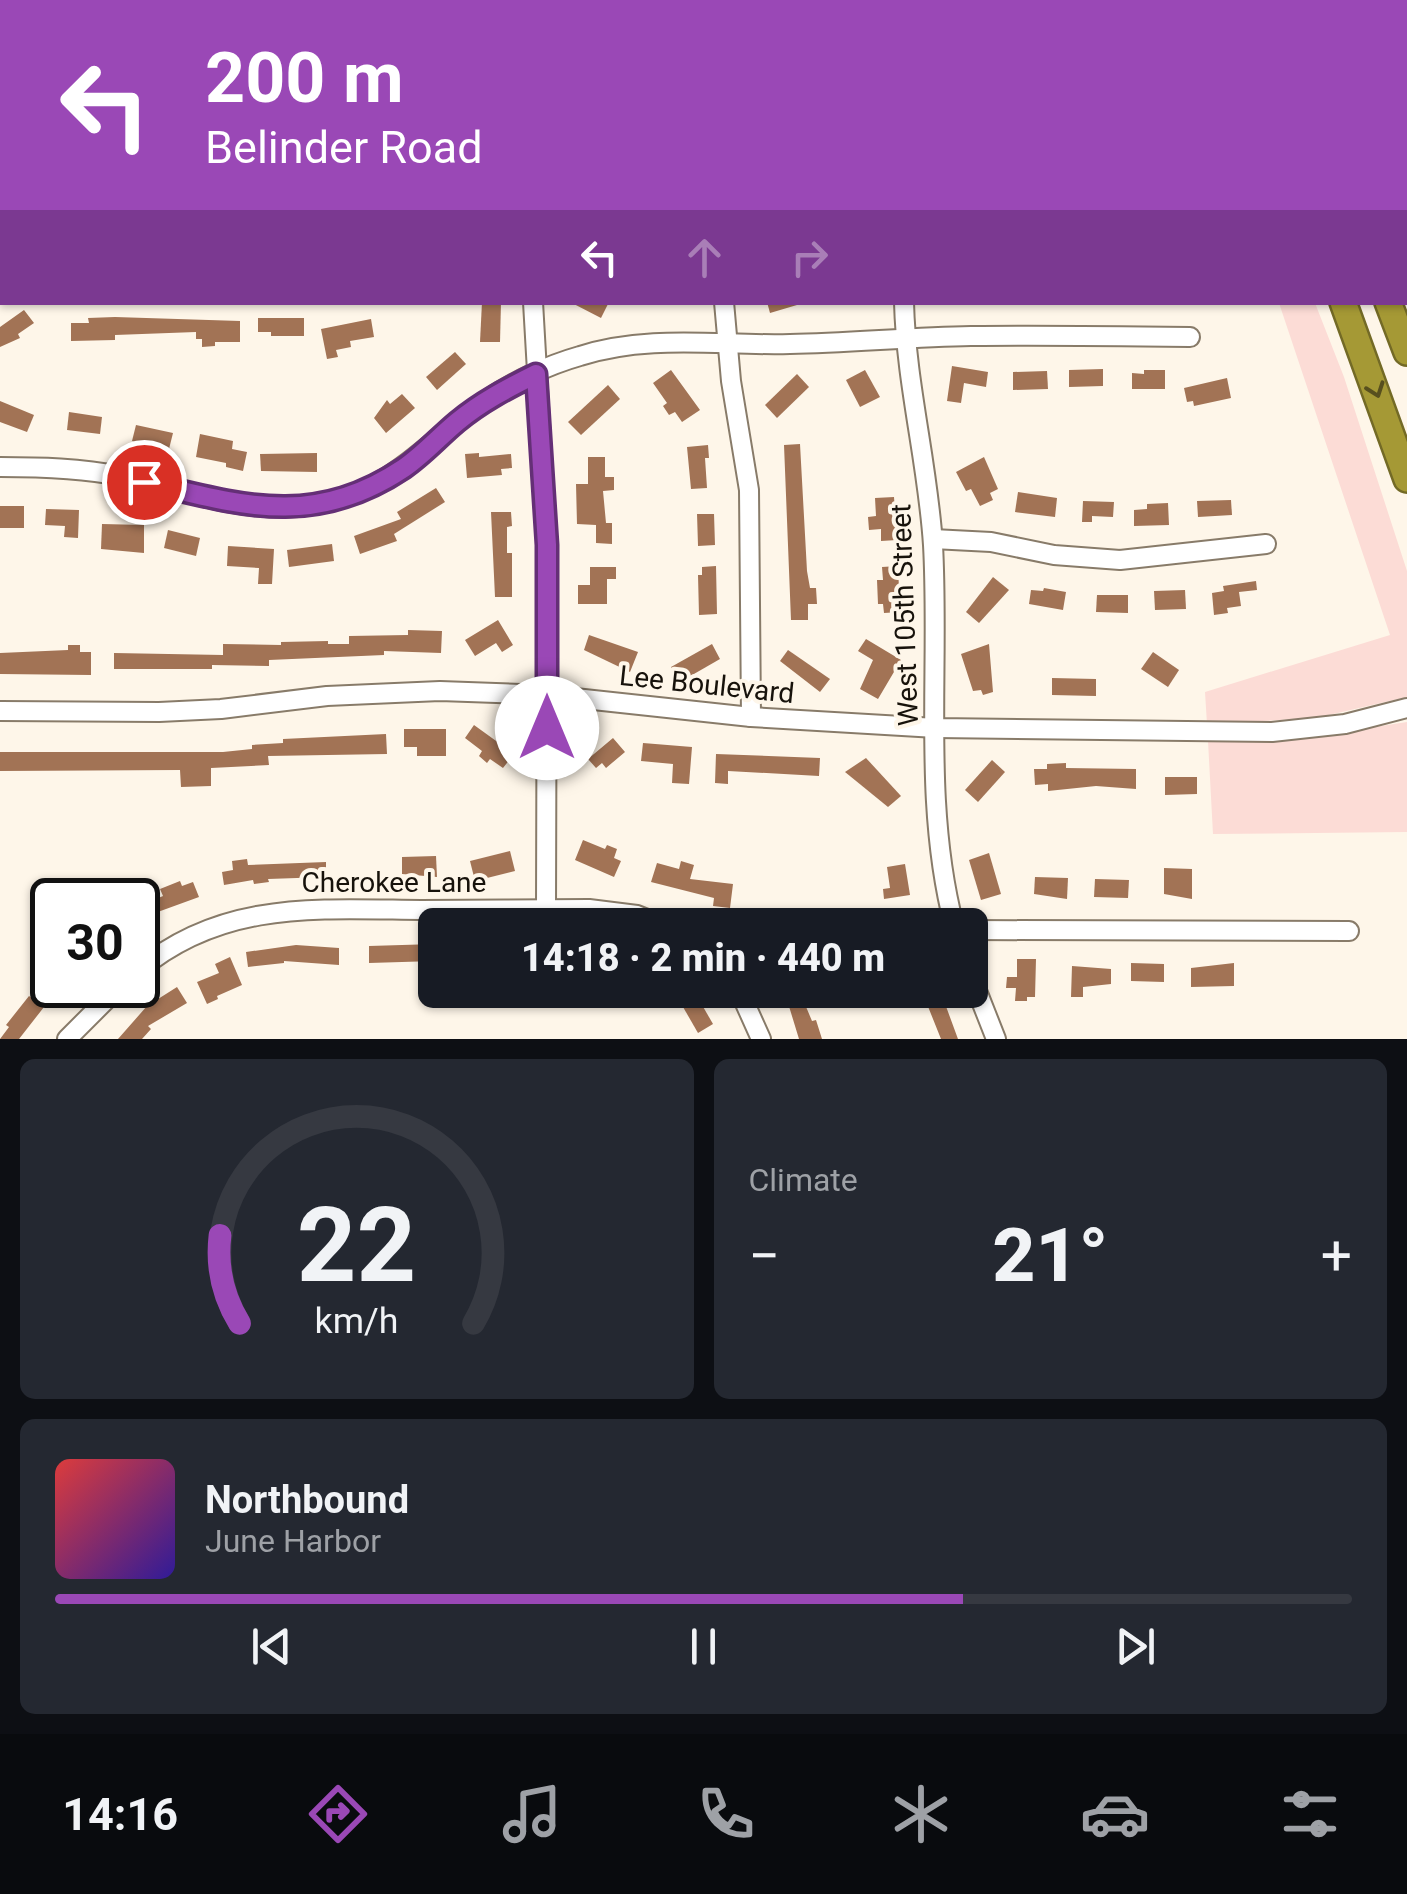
<!DOCTYPE html>
<meta charset="utf-8">
<style>
body{margin:0;font-family:Roboto,sans-serif;background:#242831;color:#f1f3f6;height:100vh;display:flex;flex-direction:column;font-size:38px;white-space:nowrap}
*{box-sizing:border-box;margin:0}
p{font-size:32px;color:#9ea1a6}
.icon{flex:none;width:55px;height:55px;fill:none;stroke:currentColor;stroke-width:2;stroke-linecap:round;stroke-linejoin:round}
.map{position:relative;height:1039px;overflow:hidden}
.details{display:flex;flex-direction:column;gap:20px;padding:20px;background:#0d0f14;flex:1}
.details>*{flex:none}
.banner{position:absolute;left:0px;top:0px;width:1408px;height:305px;box-shadow:0 2px 8px #0004;background:#9a48b6;color:#fff;overflow:hidden}
.speed{position:absolute;left:30px;top:878px;display:flex;gap:20px;font-size:50px;font-weight:700;text-align:center}
.speed>*{display:grid;place-content:center;width:130px;height:130px;border-radius:50%;background:#171b24;box-shadow:0 2px 8px #0004;line-height:1}
.speed .limit{border:5px solid #111;border-radius:15px;background:#fff;color:#111}
.pin{position:absolute;display:grid;place-items:center;width:85px;height:85px;color:#fff;margin:-42px;border:5px solid #fff;border-radius:50%;box-shadow:0 2px 10px #0007}
.me{position:absolute;width:110px;margin:-55px;rotate:0deg;stroke-linejoin:round;filter:drop-shadow(0 0 8px #0008)}
.turn{display:flex;align-items:center;gap:35px;height:210px;padding:0 40px;font-size:45px}
.turn .icon{width:130px;height:130px;stroke-width:2.5}
.turn b{display:block;font-size:70px;line-height:85px}
.lanes{display:flex;align-items:center;height:95px;padding:0 40px;background:#0003;justify-content:center;gap:50px;direction:ltr}
.lanes .off{opacity:.35}
.big{font-size:75px;font-weight:800;line-height:1.1}
.details .widget{flex:1;display:flex;flex-direction:column;justify-content:center;gap:15px;min-width:0;padding:0 35px;border-radius:15px;background:#242831}
.details .dial{align-items:center;gap:0}
.dial svg{height:260px;overflow:visible;fill:none;stroke:#363941;stroke-width:7;stroke-linecap:round;text-anchor:middle}
.dial text{fill:#f1f3f6;stroke:none}
.song{display:flex;align-items:center;gap:30px}
.cover{width:120px;height:120px;border-radius:15px;background:linear-gradient(135deg,hsl(0 70% 55%),hsl(250 70% 35%))}
.played{height:10px;border-radius:5px;background:linear-gradient(90deg,#9a48b6 70%,#363941 70%)}
.keys{display:flex;justify-content:space-around;direction:ltr}
.heat{display:flex;justify-content:space-between;align-items:center;font-size:55px;direction:ltr}
.details .tiles{flex:1;display:grid;gap:20px;grid-template-columns:1fr 1fr}
.widget:last-child{grid-column:span 2}
.trip{position:absolute;left:418px;top:908px;width:570px;height:100px;border-radius:15px;background:#171b24;box-shadow:0 2px 8px #0004;font-weight:800;line-height:100px;text-align:center}
.tabs{display:flex;height:160px;justify-content:space-around;align-items:center;background:#090b0e;color:#9ea1a6}
.tabs .icon{width:70px;height:70px}
.tabs .on{color:#9a48b6}
.tabs b{font-size:45px;color:#f1f3f6}
.map>svg:first-child{display:block}
.green{fill:#fcdcd6}
.building{fill:#a27355}
.lines{fill:none;stroke-linecap:round;stroke-linejoin:round}
.minor-casing{stroke:#887b69;stroke-width:22}
.highway-casing{stroke:#736a26;stroke-width:30}
.minor{stroke:#fff;stroke-width:18}
.highway{stroke:#a59935;stroke-width:25}
.oneway{stroke:#574f1e}
.route-casing{stroke:#642f76;stroke-width:25}
.route{stroke:#9a48b6;stroke-width:18}
.labels{text-anchor:middle;stroke-width:8;stroke-linejoin:round;paint-order:stroke}
.street-label{font-size:28px;fill:#17120b;stroke:#fef6e9}
</style>
<div class="map">
<svg width="1407" height="1039" viewBox="0 0 1407 1039">
<rect width="100%" height="100%" fill="#fef6e9"/>
<!-- green -->
<g class="green">
<path d="M1310,0H1407V242L1405,2Z"/>
<path d="M1279,303H1315L1344,377L1407,571V697L1316,718L1207,724L1205,692L1390,635Z"/>
<path d="M1407,722V832L1213,834L1208,741L1303,738Z"/>
</g>
<!-- building -->
<g class="building">
<path d="M482,302H501L500,342H480Z"/>
<path d="M570,302H609L601,318Z"/>
<path d="M767,302H797V305L770,313Z"/>
<path d="M24,310L34,323L18,334L20,338L0,347V327Z"/>
<path d="M115,317L240,321V342H215V346L202,347V339H196V332L115,335V340L71,341V323H89L88,318Z"/>
<path d="M258,318H304V336H271V332H258Z"/>
<path d="M371,319L374,337L350,341L351,347L336,350L338,357L327,359L321,329Z"/>
<path d="M455,352L466,364L437,390L426,377Z"/>
<path d="M952,366L988,372L986,387L964,383L961,403L947,401Z"/>
<path d="M1103,369V386L1069,387V370Z"/>
<path d="M671,370L700,410L682,422L675,412L669,415L663,406L667,403L653,383Z"/>
<path d="M865,370L880,397L860,407L846,380Z"/>
<path d="M1144,370H1165V389H1132V373L1144,374Z"/>
<path d="M1047,371L1048,389L1013,390V372Z"/>
<path d="M797,374L809,387L777,418L765,405Z"/>
<path d="M1227,378L1231,398L1194,406L1193,401L1187,402L1184,388Z"/>
<path d="M608,385L620,399L581,435L568,422Z"/>
<path d="M402,394L415,408L386,433L374,418L387,400L390,404Z"/>
<path d="M0,401L34,415L27,432L0,422Z"/>
<path d="M69,412L102,417L100,434L67,430Z"/>
<path d="M136,425L173,433L169,449L132,441Z"/>
<path d="M200,434L233,441L232,449L247,452L243,471L226,467V463L196,457Z"/>
<path d="M800,444L807,571L810,588H816L817,604H808V620H791L784,445Z"/>
<path d="M708,445L709,458H705L707,488L691,489L687,447Z"/>
<path d="M317,453V472L261,471L260,454Z"/>
<path d="M479,453V457L511,454L512,468L501,469L502,475L467,478L465,454Z"/>
<path d="M588,457H605V477H614V490L603,491L606,523H612V544L596,543V525L577,524L576,484H588Z"/>
<path d="M984,457L998,489L990,493L993,500L980,506L971,489L966,491L956,472Z"/>
<path d="M436,488L445,502L394,534L397,541L360,554L354,536L401,519L397,512Z"/>
<path d="M1018,492L1057,498L1055,517L1015,512Z"/>
<path d="M894,497L897,540L881,541V529L869,530L868,517L876,516L875,498Z"/>
<path d="M1231,500L1232,515L1198,517L1197,501Z"/>
<path d="M1083,501L1114,502L1113,517L1092,516V522H1082Z"/>
<path d="M1168,503L1169,525L1134,526V510L1147,509V504Z"/>
<rect x="0" y="506" width="24" height="22"/>
<path d="M46,509L79,510L78,538L64,537L65,526L45,525Z"/>
<path d="M491,512H511L512,526L507,527V553H512V597H495Z"/>
<path d="M697,514H714L715,545L698,546Z"/>
<path d="M102,524L144,525V553L101,549Z"/>
<path d="M168,530L200,538L196,556L164,548Z"/>
<path d="M332,544L334,561L289,567L287,550Z"/>
<path d="M228,546L274,549L272,584H258L259,568L227,566Z"/>
<path d="M716,566L717,614L699,615L698,575H702V567Z"/>
<path d="M898,566L900,612L884,613L883,604H878L877,580H883L882,567Z"/>
<path d="M590,567H616V579H607V604H578V585H590Z"/>
<path d="M993,577L1009,590L979,623L966,612Z"/>
<path d="M1256,581L1257,590L1239,592L1241,606L1227,608L1228,613L1214,615L1212,593L1224,591L1223,586Z"/>
<path d="M1044,588L1066,592L1063,610L1029,604L1031,590L1043,591Z"/>
<path d="M1185,590L1186,609L1155,610L1154,591Z"/>
<path d="M1097,595H1128V613L1096,612Z"/>
<path d="M498,620L513,645L502,652L496,643L475,656L465,640Z"/>
<path d="M408,630L442,631L441,653L384,651V655L269,660V666L212,665V669H114V653L223,655V644L281,645V642L328,641V644H349V636L408,635Z"/>
<path d="M589,635L638,652L630,672L584,650Z"/>
<path d="M866,639L901,660L878,699L860,689L873,660L858,651Z"/>
<path d="M712,644L720,659L680,682L671,667Z"/>
<path d="M989,644L993,692L983,695L981,690L973,691L961,654Z"/>
<path d="M68,645H80V652H91V675L0,674V653L68,650Z"/>
<path d="M788,650L830,679L820,692L780,661Z"/>
<path d="M1153,652L1179,670L1168,687L1141,669Z"/>
<path d="M1052,678L1096,679V696L1052,695Z"/>
<path d="M474,725L514,754L503,768L490,759L487,763L479,756L482,751L465,738Z"/>
<path d="M404,729H446V756H417V747H404Z"/>
<path d="M386,734L387,754L268,756L269,765L211,768V786L181,787L180,770L0,771V752H223L252,749V745L283,743V739Z"/>
<path d="M613,738L625,752L606,768L602,763L596,768L588,759Z"/>
<path d="M643,743L692,747L689,784L672,783L673,764L641,761Z"/>
<path d="M716,754L820,758L819,776L728,771V784L715,783Z"/>
<path d="M866,758L901,796L888,807L845,772Z"/>
<path d="M992,760L1005,772L978,802L965,790Z"/>
<path d="M1066,763V768L1136,769V789L1096,786L1048,791V784L1035,785L1034,769H1047V764Z"/>
<path d="M1165,777H1197V794L1165,795Z"/>
<path d="M583,840L605,849L607,845L617,849L614,858L621,861L614,877L575,860Z"/>
<path d="M510,851L515,871L475,881L470,861Z"/>
<path d="M989,853L1001,894L981,900L969,860Z"/>
<path d="M436,856L437,877L402,874V857Z"/>
<path d="M247,859L248,865L326,862V877L268,879L269,882L254,884L253,880L224,885L222,872L233,870L232,861Z"/>
<path d="M681,861L694,865L690,879L733,884L730,908L713,906L714,898L651,882L657,863L679,869Z"/>
<path d="M905,864L910,895L884,899L883,889L890,888L887,867Z"/>
<path d="M1164,868L1192,869V899L1164,894Z"/>
<path d="M1035,877L1068,878L1067,899L1034,894Z"/>
<path d="M1095,879L1129,880L1128,898L1094,897Z"/>
<path d="M180,881L182,886L193,882L199,897L155,913L151,901L163,896L160,889Z"/>
<path d="M435,944V961L369,963V946Z"/>
<path d="M296,945L339,948V965L284,961V963L248,967L246,952Z"/>
<path d="M230,957L242,985L217,996L218,999L207,1004L197,982L219,973L215,964Z"/>
<path d="M1017,959H1036L1035,997H1027V1001H1015L1016,988H1006L1007,977H1017Z"/>
<path d="M1131,963L1164,964V982L1131,981Z"/>
<path d="M1234,963V986L1191,987V968Z"/>
<path d="M1072,966L1111,969V984L1083,987V997H1071Z"/>
<path d="M177,987L187,1003L148,1026L151,1029L142,1039H118L147,1006Z"/>
<path d="M779,990H799L812,1021L816,1020L822,1039H799L788,1003L785,1004Z"/>
<path d="M923,990H940L958,1039H941L927,1004L919,1007L914,993Z"/>
<path d="M694,991L713,1024L698,1033L679,1000Z"/>
<path d="M29,996L44,1007L19,1039H0L9,1027L6,1025Z"/>
</g>
<g class="lines">
<!-- minor casing -->
<g class="minor-casing">
<g id="minor">
<path d="M533,0V2"/>
<path d="M723,0V2"/>
<path d="M903,0V2"/>
<path d="M0,86H2"/>
<path d="M0,276H2"/>
<path d="M533,302L547,545L546,909"/>
<path d="M724,302L731,381L749,490L751,717"/>
<path d="M904,302C906,384 928,464 933,545C940,671 922,802 954,925"/>
<path d="M0,467C40,467 81,468 120,476C179,489 237,512 298,507C385,499 420,447 485,401C512,382 548,365 580,356C649,334 719,346 790,344C850,343 910,337 971,336C1044,335 1117,336 1190,337"/>
<path d="M933,539L991,542L1054,555L1120,560L1266,544"/>
<path d="M0,711L159,712L221,709L327,696L440,691L547,695L751,717L936,728L1272,732L1345,724L1407,708"/>
<path d="M970,930L1349,931"/>
<path d="M138,971C222,900 318,909 421,910C477,910 533,909 589,909L637,915L662,925"/>
<path d="M970,973L996,1039"/>
<path d="M739,990L761,1039"/>
<path d="M67,1039L121,985"/>
</g>
</g>
<!-- highway casing -->
<g class="highway-casing">
<g id="highway">
<path d="M1219,0L1220,2"/>
<path d="M1262,0L1263,2"/>
<path d="M1343,302L1407,479"/>
<path d="M1388,302L1407,352"/>
</g>
</g>
<!-- minor -->
<use href="#minor" class="minor"/>
<!-- highway -->
<use href="#highway" class="highway"/>
</g>
<!-- one-way arrows -->
<defs><path id="oneway-chevron" d="M-2-3.5L2.5 0L-2 3.5" fill="none" stroke-width="1.6" stroke-linecap="round" stroke-linejoin="round" transform="scale(2.5)"/></defs>
<use class="oneway" href="#oneway-chevron" transform="translate(1376 390) rotate(70)"/>
<g class="lines">
<!-- route casing -->
<g class="route-casing">
<path id="route" d="M144,482C241,505 313,529 404,468C423,455 439,437 457,422C481,402 508,388 536,374L547,545V728"/>
</g>
<!-- route -->
<use href="#route" class="route"/>
</g>
<g class="labels">
<!-- street labels -->
<g class="street-label">
<text transform="translate(904 615) rotate(-92)" y="10">West 105th Street</text>
<text transform="translate(707 684) rotate(6)" y="10">Lee Boulevard</text>
<text x="394" y="892">Cherokee Lane</text>
</g>
</g>
</svg>
<div class="speed"><div class="limit">30</div></div>
<div class="pin" style="left:144px;top:482px;background:#d93025"><svg class="icon" aria-label="arrive" viewBox="0 0 24 24"><path d="M6 21V4h12l-3 4 3 4H6"/></svg></div>
<svg class="me" style="left:547px;top:728px" viewBox="-20 -20 40 40"><circle r="19" fill="#fff"/><path d="M0-13L10 11 0 6-10 11z" fill="#9a48b6"/></svg>
<div class="trip">14:18 · 2 min · 440 m</div>
<div class="banner">
<div class="turn"><svg class="icon" aria-label="left" viewBox="0 0 24 24"><path d="M17 20v-9H6M10 6l-5 5 5 5"/></svg><div><b>200 m</b>Belinder Road</div></div>
<div class="lanes"><svg class="icon" aria-label="left" viewBox="0 0 24 24"><path d="M17 20v-9H6M10 6l-5 5 5 5"/></svg><svg class="icon off" aria-label="ahead" viewBox="0 0 24 24"><path d="M12 20V5M6 11l6-6 6 6"/></svg><svg class="icon off" aria-label="right" viewBox="0 0 24 24"><path d="M7 20v-9h11M14 6l5 5-5 5"/></svg></div>
</div>
</div>
<section class="details">
<div class="tiles">
<div class="widget dial"><svg viewBox="0 0 100 80">
<path d="M14 69A42 42 0 1 1 86 69"/>
<path d="M14 69A42 42 0 0 1 8 42" stroke="#9a48b6"/>
<text x="50" y="56" font-size="32" font-weight="700">22</text>
<text x="50" y="72" font-size="11">km/h</text>
</svg></div>
<div class="widget"><p>Climate</p>
<div class="heat"><a>−</a><b class="big">21°</b><a>+</a></div>
</div>
<div class="widget">
<div class="song"><i class="cover"></i><div><b>Northbound</b><p>June Harbor</p></div></div>
<div class="played"></div>
<div class="keys"><svg class="icon" aria-label="previous" viewBox="0 0 24 24"><path d="M18 5L8 12l10 7zM5 5v14"/></svg><svg class="icon" aria-label="pause" viewBox="0 0 24 24"><path d="M8 5v14M16 5v14"/></svg><svg class="icon" aria-label="next" viewBox="0 0 24 24"><path d="M6 5l10 7-10 7zM19 5v14"/></svg></div>
</div>
</div>
</section>
<nav class="tabs">
<b>14:16</b>
<svg class="icon on" aria-label="directions" viewBox="0 0 24 24"><path d="M12 3l9 9-9 9-9-9zM9 14v-3h6M13 9l2 2-2 2"/></svg>
<svg class="icon" aria-label="music" viewBox="0 0 24 24"><path d="M9 18V5l10-2v13"/><circle cx="6" cy="18" r="3"/><circle cx="16" cy="16" r="3"/></svg>
<svg class="icon" aria-label="phone" viewBox="0 0 24 24"><path d="M5 4h4l2 5-3 2q2 4 5 5l2-3 5 2v4C11 20 4 13 5 4z"/></svg>
<svg class="icon" aria-label="climate" viewBox="0 0 24 24"><path d="M12 3v18M4 7l16 10M4 17L20 7"/></svg>
<svg class="icon" aria-label="car" viewBox="0 0 24 24"><path d="M5 17H2v-5l4-1 3-4h7l3 4 3 1v5h-3M9 17h6M6 11h13"/><circle cx="7" cy="17" r="2"/><circle cx="17" cy="17" r="2"/></svg>
<svg class="icon" aria-label="filters" viewBox="0 0 24 24"><path d="M4 7h16M4 17h16"/><circle cx="9" cy="7" r="2"/><circle cx="15" cy="17" r="2"/></svg>
</nav>
